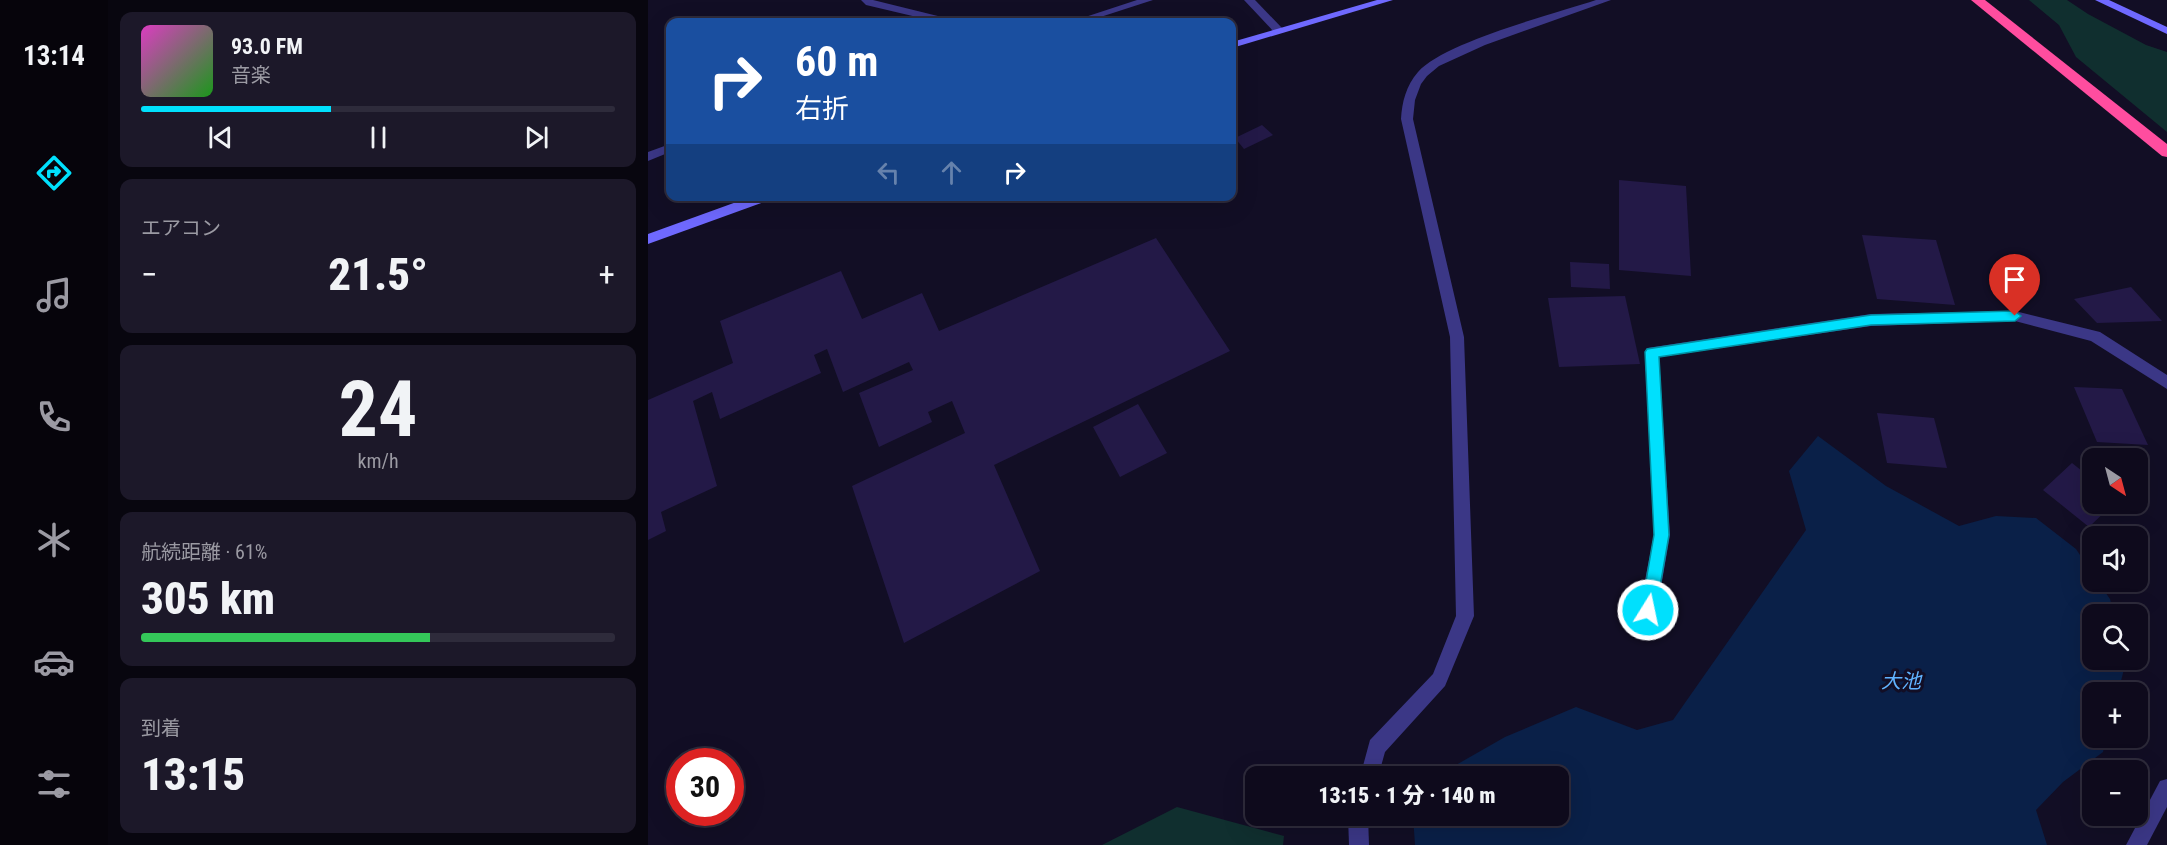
<!DOCTYPE html>
<html lang="ja">
<meta charset="utf-8">
<style>
body{margin:0;font-family:"Roboto Condensed","Noto Sans JP",sans-serif;background:#1c1829;color:#f1f3f6;height:100vh;display:flex;flex-direction:column;font-size:22px;white-space:nowrap}
*{box-sizing:border-box;margin:0}
p{font-size:20px;color:#9b9aa3}
.icon{flex:none;width:33px;height:33px;fill:none;stroke:currentColor;stroke-width:2;stroke-linecap:round;stroke-linejoin:round}
.map{position:relative;flex:1;overflow:hidden}
.drawer{display:flex;flex-direction:column;gap:12px;padding:12px;background:#08060f;width:540px}
.drawer>*{flex:none}
.guide{position:absolute;left:18px;top:18px;width:570px;height:183px;border-radius:12px;box-shadow:0 6px 24px #0002,0 0 0 2px #2e2b3b;background:#1a4fa0;color:#fff;overflow:hidden}
.needle{width:39px;rotate:144deg}
.tools{position:absolute;left:1434px;top:448px;display:grid;gap:12px}
.tools a{display:grid;place-items:center;width:66px;height:66px;border-radius:12px;background:#0e0a1c;box-shadow:0 6px 24px #0002,0 0 0 2px #2e2b3b;font-size:30px}
.speed{position:absolute;left:18px;top:748px;display:flex;gap:12px;font-size:30px;font-weight:700;text-align:center}
.speed>*{display:grid;place-content:center;width:78px;height:78px;border-radius:50%;background:#0e0a1c;box-shadow:0 6px 24px #0002,0 0 0 2px #2e2b3b;line-height:1}
.speed .limit{border:9px solid #d22;background:#fff;color:#111}
.pin{position:absolute;display:grid;place-items:center;width:51px;height:51px;color:#fff;margin:-62px -26px;border-radius:50% 50% 50% 0;rotate:-45deg;box-shadow:0 0 6px #0007}
.pin .icon{rotate:45deg}
.me{position:absolute;width:66px;margin:-33px;rotate:10deg;stroke-linejoin:round;filter:drop-shadow(0 0 4px #0008)}
.turn{display:flex;align-items:center;gap:21px;height:126px;padding:0 30px;font-size:27px}
.turn .icon{width:78px;height:78px;stroke-width:2.5}
.turn b{display:block;font-size:42px;line-height:51px}
.lanes{display:flex;align-items:center;height:57px;padding:0 30px;background:#0003;justify-content:center;gap:30px;direction:ltr}
.lanes .off{opacity:.35}
.big{font-size:45px;font-weight:800;line-height:1.1}
.drawer .widget{flex:1;display:flex;flex-direction:column;justify-content:center;gap:9px;min-width:0;padding:0 21px;border-radius:12px;background:#1c1829}
.drawer .dial{align-items:center;gap:0}
.dial b{font-size:78px;line-height:1}
.song{display:flex;align-items:center;gap:18px}
.cover{width:72px;height:72px;border-radius:9px;background:linear-gradient(135deg,hsl(310 70% 55%),hsl(120 70% 35%))}
.played{height:6px;border-radius:3px;background:linear-gradient(90deg,#00e0fd 40%,#2e2b3b 40%)}
.keys{display:flex;justify-content:space-around;direction:ltr}
.heat{display:flex;justify-content:space-between;align-items:center;font-size:33px;direction:ltr}
.charge{height:9px;border-radius:4px;background:linear-gradient(90deg,#34c759 61%,#2e2b3b 0)}
.trip{position:absolute;left:597px;top:766px;width:324px;height:60px;border-radius:12px;background:#0e0a1c;box-shadow:0 6px 24px #0002,0 0 0 2px #2e2b3b;font-weight:800;line-height:60px;text-align:center}
main{display:flex;flex:1;min-height:0}
.menu{display:flex;flex-direction:column;width:108px;justify-content:space-around;align-items:center;background:#06040b;color:#9b9aa3}
.menu .icon{width:42px;height:42px}
.menu .current{color:#00e0fd}
.menu b{font-size:27px;color:#f1f3f6}
.map>svg:first-child{display:block}
.green{fill:#102f2f}
.water{fill:#0a2048}
.building{fill:#231947}
.lines{fill:none;stroke-linecap:round;stroke-linejoin:round}
.street{fill:#3b3786;fill-rule:evenodd}
.secondary{fill:#6f69ff;fill-rule:evenodd}
.highway{fill:#ff4d9f;fill-rule:evenodd}
.route{fill:#00e0fd;stroke:#0092a4;stroke-width:1.5}
.labels{text-anchor:middle;stroke-width:6;stroke-linejoin:round;paint-order:stroke}
.water-label{font-size:20px;font-style:italic;fill:#60b3ff;stroke:#120e25}
</style>
<main>
<nav class="menu">
<b>13:14</b>
<svg class="icon current" aria-label="directions" viewBox="0 0 24 24"><path d="M12 3l9 9-9 9-9-9zM9 14v-3h6M13 9l2 2-2 2"/></svg>
<svg class="icon" aria-label="music" viewBox="0 0 24 24"><path d="M9 18V5l10-2v13"/><circle cx="6" cy="18" r="3"/><circle cx="16" cy="16" r="3"/></svg>
<svg class="icon" aria-label="phone" viewBox="0 0 24 24"><path d="M5 4h4l2 5-3 2q2 4 5 5l2-3 5 2v4C11 20 4 13 5 4z"/></svg>
<svg class="icon" aria-label="climate" viewBox="0 0 24 24"><path d="M12 3v18M4 7l16 10M4 17L20 7"/></svg>
<svg class="icon" aria-label="car" viewBox="0 0 24 24"><path d="M5 17H2v-5l4-1 3-4h7l3 4 3 1v5h-3M9 17h6M6 11h13"/><circle cx="7" cy="17" r="2"/><circle cx="17" cy="17" r="2"/></svg>
<svg class="icon" aria-label="filters" viewBox="0 0 24 24"><path d="M4 7h16M4 17h16"/><circle cx="9" cy="7" r="2"/><circle cx="15" cy="17" r="2"/></svg>
</nav>
<section class="drawer">
<div class="widget">
<div class="song"><i class="cover"></i><div><b>93.0 FM</b><p>音楽</p></div></div>
<div class="played"></div>
<div class="keys"><svg class="icon" aria-label="previous" viewBox="0 0 24 24"><path d="M18 5L8 12l10 7zM5 5v14"/></svg><svg class="icon" aria-label="pause" viewBox="0 0 24 24"><path d="M8 5v14M16 5v14"/></svg><svg class="icon" aria-label="next" viewBox="0 0 24 24"><path d="M6 5l10 7-10 7zM19 5v14"/></svg></div>
</div>
<div class="widget"><p>エアコン</p>
<div class="heat"><a>−</a><b class="big">21.5°</b><a>+</a></div>
</div>
<div class="widget dial"><b>24</b><p>km/h</p></div>
<div class="widget"><p>航続距離 · 61%</p><b class="big">305 km</b><div class="charge"></div></div>
<div class="widget"><p>到着</p><b class="big">13:15</b></div>
</section>
<div class="map">
<svg width="1519" height="845" viewBox="0 0 1519 845">
<rect width="100%" height="100%" fill="#120e25"/>
<!-- green -->
<g class="green">
<path d="M1381,0H1419L1440,14L1498,45L1519,52V132L1428,57L1411,25Z"/>
<path d="M529,807L636,836L635,845H454Z"/>
</g>
<!-- water -->
<path class="water" d="M1170,436L1238,486L1311,526L1348,516L1388,518L1428,549L1444,573V582H1450L1462,599L1466,615H1444V660H1476L1477,665L1470,693H1444V738H1458L1455,752L1415,782L1388,810L1399,845H767L765,816H910V777H787L857,737L928,707L989,730L1025,720L1158,530L1141,471Z"/>
<!-- building -->
<g class="building">
<path d="M614,125L625,135L596,149L587,138Z"/>
<path d="M971,180L1038,186L1043,276L971,270Z"/>
<path d="M1214,235L1288,240L1307,305L1229,299Z"/>
<path d="M508,238L582,351L346,465L392,571L256,643L204,486L317,433L304,401L280,412L284,422L231,447L211,393L265,370L261,362L195,392L179,349L166,355L173,373L72,419L64,392L45,401L69,486L13,512L18,531L0,540V400L85,363L72,321L193,271L214,319L274,293L291,331Z"/>
<path d="M922,262L961,264L962,289L923,287Z"/>
<path d="M1483,287L1514,321L1449,323L1426,299Z"/>
<path d="M977,296L992,364L911,367L900,298Z"/>
<path d="M1426,387L1474,389L1500,445L1449,442Z"/>
<path d="M490,404L519,453L472,477L445,427Z"/>
<path d="M1229,413L1286,418L1299,468L1239,463Z"/>
<path d="M1424,463L1444,479V504H1465L1441,527L1395,490Z"/>
</g>
<g class="lines">
<!-- street -->
<g class="street">
<path d="M213,0H225L306,20L307,22H290L218,5Z"/>
<path d="M489,0H505L437,22H422Z"/>
<path d="M596,0H607L634,28V32H626Z"/>
<path d="M948,0H963L837,45L791,66L779,76L773,84L767,100L765,119L816,337L826,616L797,686L737,752L730,777H712L722,740L785,674L808,616L802,337L753,119C754,102 758,86 770,72C796,42 906,14 948,0Z"/>
<path d="M22,144V152L0,161V152Z"/>
<path d="M1367,311L1452,332L1519,375V389L1443,341L1367,321L1223,326L1011,357L1022,535L1009,610L1006,616L1000,618L994,616L991,610L1006,535L997,352L999,348L1223,314Z"/>
<path d="M1519,779V807L1499,845H1478L1512,781Z"/>
<path d="M700,816H720L721,845H701Z"/>
</g>
<!-- secondary -->
<g class="secondary">
<path d="M729,0H745L584,48V42Z"/>
<path d="M1447,0H1461L1519,27V34Z"/>
<path d="M105,196H126L124,199L0,244V234Z"/>
</g>
<!-- highway -->
<path class="highway" d="M1323,0H1337L1519,144V157L1514,156Z"/>
</g>
<!-- route -->
<path class="route" d="M1367,311L1373,316L1367,321L1223,325L1011,357L1021,535L1008,610L1006,615L1000,617L995,615L993,610L1006,535L997,352L999,349L1223,315Z"/>
<g class="labels">
<!-- water labels -->
<g class="water-label">
<text x="1253" y="688">大池</text>
</g>
</g>
</svg>
<div class="tools">
<a><svg class="needle" viewBox="-14 -14 28 28"><path d="M0-13l5 13h-10z" fill="#e53935"/><path d="M0 13l5-13h-10z" fill="#9b9aa3"/></svg></a>
<a><svg class="icon" aria-label="sound" viewBox="0 0 24 24"><path d="M4 9h4l5-4v14l-5-4H4zM17 9q2 3 0 6"/></svg></a>
<a><svg class="icon" aria-label="search" viewBox="0 0 24 24"><circle cx="10" cy="10" r="6"/><path d="M15 15l6 6"/></svg></a>
<a>+</a>
<a>−</a>
</div>
<div class="speed"><div class="limit">30</div></div>
<div class="pin" style="left:1367px;top:316px;background:#d93025"><svg class="icon" aria-label="arrive" viewBox="0 0 24 24"><path d="M6 21V4h12l-3 4 3 4H6"/></svg></div>
<svg class="me" style="left:1000px;top:610px" viewBox="-20 -20 40 40"><circle r="17" fill="#00e0fd" stroke="#fff" stroke-width="3"/><path d="M0-11L8 9 0 5-8 9z" fill="#fff"/></svg>
<div class="trip">13:15 · 1 分 · 140 m</div>
<div class="guide">
<div class="turn"><svg class="icon" aria-label="right" viewBox="0 0 24 24"><path d="M7 20v-9h11M14 6l5 5-5 5"/></svg><div><b>60 m</b>右折</div></div>
<div class="lanes"><svg class="icon off" aria-label="left" viewBox="0 0 24 24"><path d="M17 20v-9H6M10 6l-5 5 5 5"/></svg><svg class="icon off" aria-label="ahead" viewBox="0 0 24 24"><path d="M12 20V5M6 11l6-6 6 6"/></svg><svg class="icon" aria-label="right" viewBox="0 0 24 24"><path d="M7 20v-9h11M14 6l5 5-5 5"/></svg></div>
</div>
</div>
</main>
